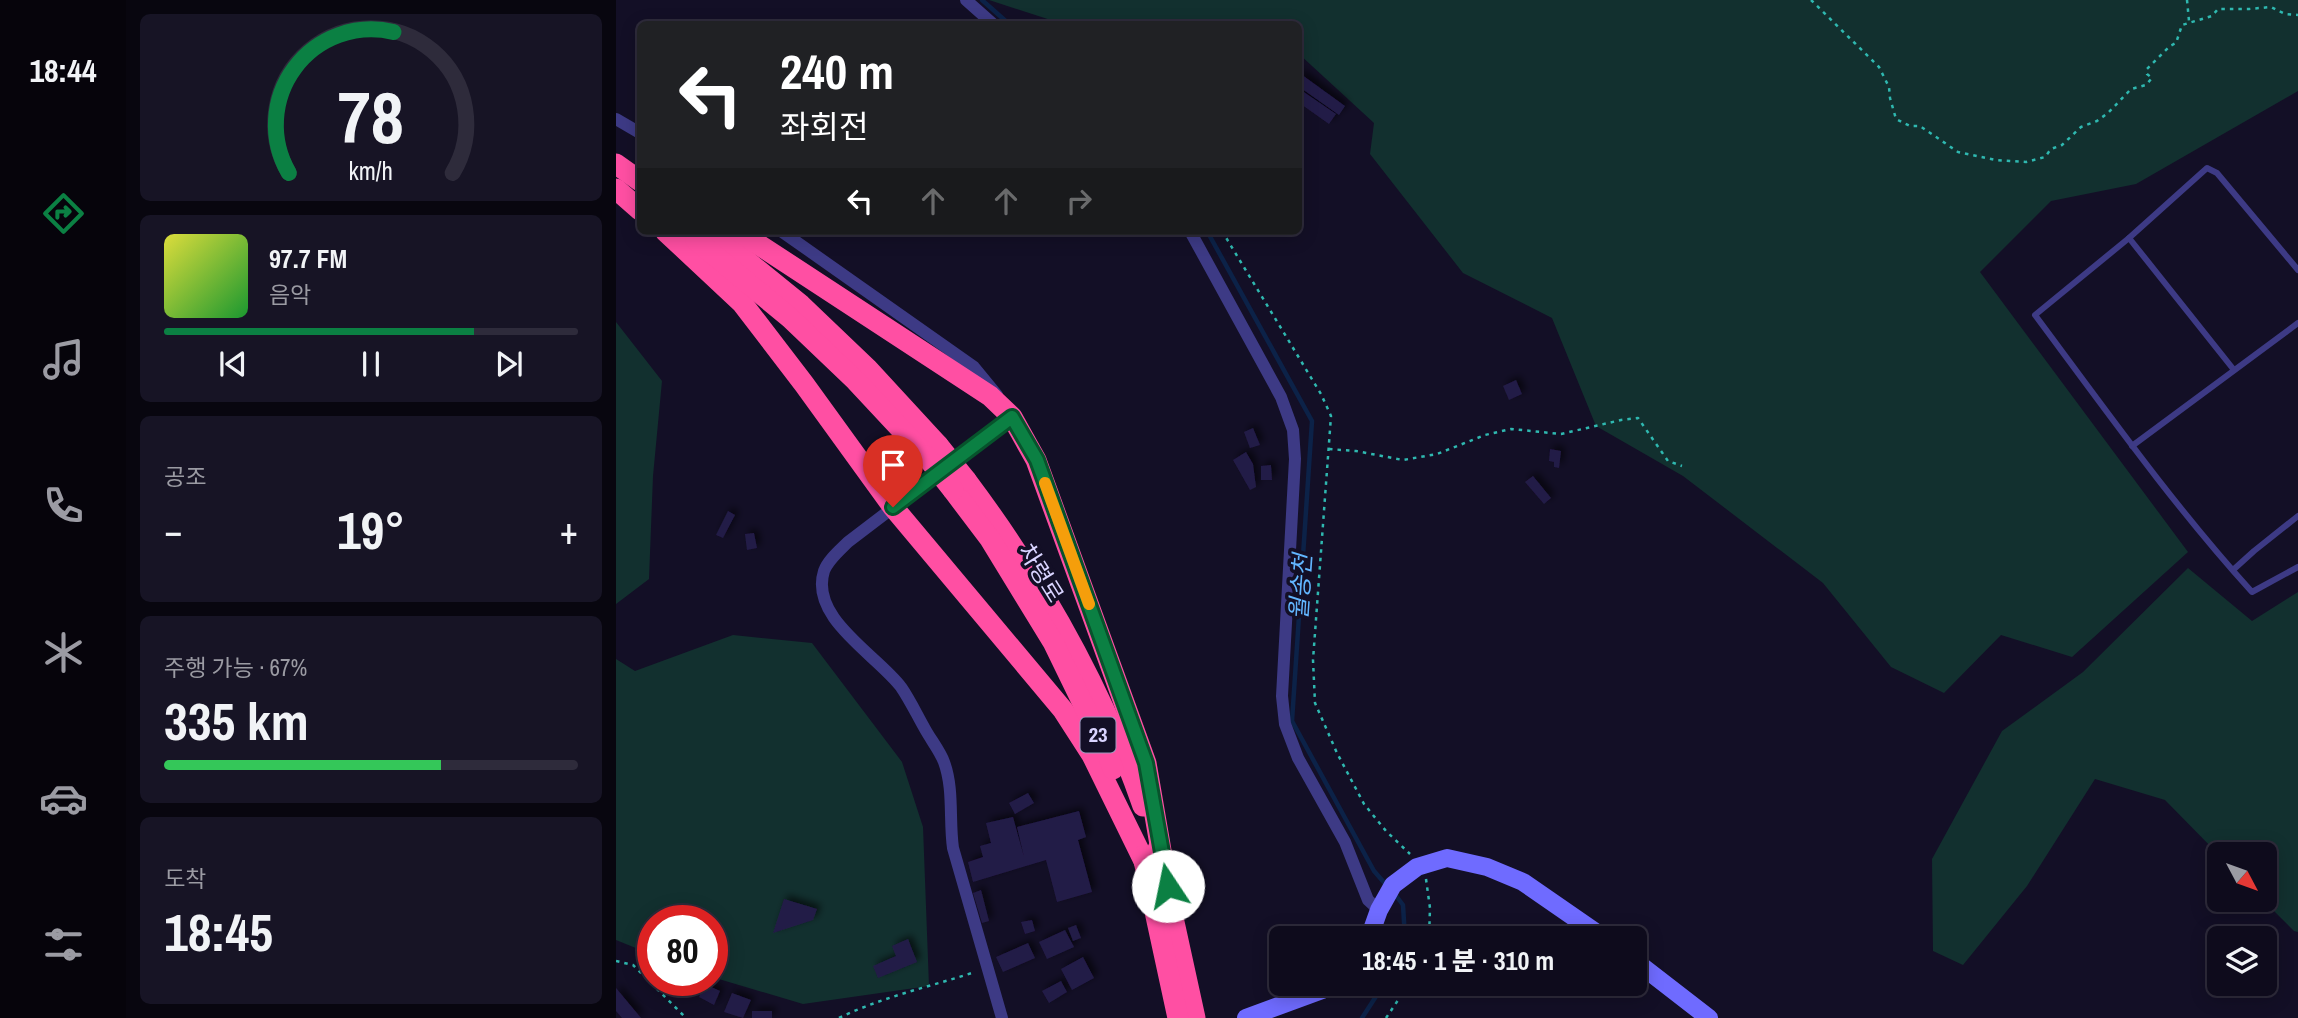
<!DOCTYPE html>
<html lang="ko">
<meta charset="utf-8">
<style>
body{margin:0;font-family:"Archivo Narrow","Noto Sans KR",sans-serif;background:#171425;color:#f1f3f6;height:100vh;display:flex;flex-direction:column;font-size:26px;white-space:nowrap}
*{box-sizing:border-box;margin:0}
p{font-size:23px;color:#9b9ba3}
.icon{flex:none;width:38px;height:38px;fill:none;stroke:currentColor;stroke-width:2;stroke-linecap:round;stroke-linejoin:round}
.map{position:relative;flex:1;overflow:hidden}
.panel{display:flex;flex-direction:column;gap:14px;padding:14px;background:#08060f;width:490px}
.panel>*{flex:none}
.guide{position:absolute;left:21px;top:21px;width:665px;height:214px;border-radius:10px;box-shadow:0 4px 18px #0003,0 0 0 2px #2e2b3b;background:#202124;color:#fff;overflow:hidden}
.needle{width:46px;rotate:131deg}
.buttons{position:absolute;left:1591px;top:842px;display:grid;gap:14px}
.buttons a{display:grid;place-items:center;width:70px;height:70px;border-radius:10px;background:#0e0b1c;box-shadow:0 4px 18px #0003,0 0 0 2px #2e2b3b;font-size:35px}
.speed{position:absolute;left:21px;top:905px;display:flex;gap:14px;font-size:35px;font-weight:700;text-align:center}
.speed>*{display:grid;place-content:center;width:91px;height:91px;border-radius:50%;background:#0e0b1c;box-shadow:0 4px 18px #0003,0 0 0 2px #2e2b3b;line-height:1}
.speed .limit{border:10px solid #d22;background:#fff;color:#111}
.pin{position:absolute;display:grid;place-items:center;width:60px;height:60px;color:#fff;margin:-72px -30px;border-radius:50% 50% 50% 0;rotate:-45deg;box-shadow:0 0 7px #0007}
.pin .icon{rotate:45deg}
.me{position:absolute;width:77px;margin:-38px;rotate:349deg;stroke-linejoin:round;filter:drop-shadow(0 0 5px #0008)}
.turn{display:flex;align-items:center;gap:24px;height:147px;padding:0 28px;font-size:32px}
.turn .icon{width:91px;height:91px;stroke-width:2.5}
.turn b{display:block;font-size:49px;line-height:60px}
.lanes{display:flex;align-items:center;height:66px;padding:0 28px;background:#0003;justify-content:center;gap:35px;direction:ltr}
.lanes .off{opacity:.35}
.big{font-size:52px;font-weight:800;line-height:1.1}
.panel .widget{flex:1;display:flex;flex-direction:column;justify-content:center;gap:10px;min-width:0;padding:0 24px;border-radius:10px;background:#171425}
.panel .dial{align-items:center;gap:0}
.dial svg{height:182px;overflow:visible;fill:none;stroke:#2e2b3b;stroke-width:7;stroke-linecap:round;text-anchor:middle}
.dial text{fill:#f1f3f6;stroke:none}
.song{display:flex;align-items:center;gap:21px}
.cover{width:84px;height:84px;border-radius:10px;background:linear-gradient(135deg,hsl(60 70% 55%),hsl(130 70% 35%))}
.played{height:7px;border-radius:4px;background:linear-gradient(90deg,#0b8043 75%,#2e2b3b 75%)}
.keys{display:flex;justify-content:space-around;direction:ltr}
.heat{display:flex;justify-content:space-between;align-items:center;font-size:38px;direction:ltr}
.charge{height:10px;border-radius:5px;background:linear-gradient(90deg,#34c759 67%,#2e2b3b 0)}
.trip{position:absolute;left:653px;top:926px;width:378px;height:70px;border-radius:10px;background:#0e0b1c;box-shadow:0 4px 18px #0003,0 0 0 2px #2e2b3b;font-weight:800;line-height:70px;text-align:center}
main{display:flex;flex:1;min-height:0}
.dock{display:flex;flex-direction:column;width:126px;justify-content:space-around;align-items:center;background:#06040b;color:#9b9ba3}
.dock .icon{width:49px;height:49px}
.dock .current{color:#0b8043}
.dock b{font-size:32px;color:#f1f3f6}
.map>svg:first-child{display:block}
.green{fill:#12302f}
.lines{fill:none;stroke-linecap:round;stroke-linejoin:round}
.stream{stroke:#0c2248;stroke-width:4.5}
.building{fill:#241b47;filter:url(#shadow)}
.path{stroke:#2fb8b0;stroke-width:2.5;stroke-dasharray:3.5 5;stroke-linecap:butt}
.lane{stroke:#3d3a85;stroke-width:6}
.street{stroke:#3d3a85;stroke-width:12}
.secondary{stroke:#6f6bff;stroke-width:18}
.highway{stroke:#ff4fa3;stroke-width:21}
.highway-bridge{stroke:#ff4fa3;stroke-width:21}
.route-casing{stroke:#07532c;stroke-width:18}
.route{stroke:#0b8043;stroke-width:12}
.slow{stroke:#f59e0b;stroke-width:12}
.labels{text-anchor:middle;stroke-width:7;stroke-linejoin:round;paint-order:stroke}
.shield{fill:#130f26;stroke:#9e99be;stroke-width:2}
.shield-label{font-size:21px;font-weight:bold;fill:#d9d4ff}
.street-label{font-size:23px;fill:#d9d4ff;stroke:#130f26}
.water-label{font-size:24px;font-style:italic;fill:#62b6ff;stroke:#130f26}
</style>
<main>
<nav class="dock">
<b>18:44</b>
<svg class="icon current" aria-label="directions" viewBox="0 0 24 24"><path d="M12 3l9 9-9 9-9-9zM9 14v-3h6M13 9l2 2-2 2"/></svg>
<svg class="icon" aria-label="music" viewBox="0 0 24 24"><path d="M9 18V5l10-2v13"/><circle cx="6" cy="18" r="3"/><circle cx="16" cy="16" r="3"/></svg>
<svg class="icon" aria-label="phone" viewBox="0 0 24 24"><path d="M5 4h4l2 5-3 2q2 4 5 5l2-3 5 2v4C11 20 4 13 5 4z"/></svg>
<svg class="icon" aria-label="climate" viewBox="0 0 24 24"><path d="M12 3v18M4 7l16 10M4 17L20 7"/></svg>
<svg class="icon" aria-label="car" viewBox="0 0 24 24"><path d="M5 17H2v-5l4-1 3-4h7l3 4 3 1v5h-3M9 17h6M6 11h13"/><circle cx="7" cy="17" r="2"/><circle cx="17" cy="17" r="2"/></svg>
<svg class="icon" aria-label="filters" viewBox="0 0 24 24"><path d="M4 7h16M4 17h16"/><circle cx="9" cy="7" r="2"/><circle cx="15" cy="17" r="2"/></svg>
</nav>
<section class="panel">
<div class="widget dial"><svg viewBox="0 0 100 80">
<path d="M14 69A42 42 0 1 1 86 69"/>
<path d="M14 69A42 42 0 0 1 60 7" stroke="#0b8043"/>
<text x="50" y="56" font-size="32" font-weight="700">78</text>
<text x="50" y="72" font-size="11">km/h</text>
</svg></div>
<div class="widget">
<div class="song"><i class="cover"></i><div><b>97.7 FM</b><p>음악</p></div></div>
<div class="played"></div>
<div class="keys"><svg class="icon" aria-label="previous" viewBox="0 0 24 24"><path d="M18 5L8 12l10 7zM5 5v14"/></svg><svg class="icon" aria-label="pause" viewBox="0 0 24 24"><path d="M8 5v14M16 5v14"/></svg><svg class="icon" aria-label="next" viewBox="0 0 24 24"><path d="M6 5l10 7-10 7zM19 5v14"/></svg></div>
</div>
<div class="widget"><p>공조</p>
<div class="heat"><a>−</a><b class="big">19°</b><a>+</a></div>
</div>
<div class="widget"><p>주행 가능 · 67%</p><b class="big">335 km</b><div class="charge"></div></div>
<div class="widget"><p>도착</p><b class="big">18:45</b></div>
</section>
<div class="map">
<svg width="1682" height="1018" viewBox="0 0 1682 1018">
<defs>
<filter id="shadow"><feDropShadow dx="4" dy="-4" stdDeviation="3.5" flood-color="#0009"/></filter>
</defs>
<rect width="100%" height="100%" fill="#130f26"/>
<!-- green -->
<g class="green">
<path d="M373,0H1682V91L1520,184L1435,201L1364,272L1572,552L1456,657L1385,635L1328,693L1275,667L1207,583L1067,476L980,426L936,318L847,273L754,154L758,123L683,54L682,24H650L645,20L624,24H447Z"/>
<path d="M0,322L46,381L37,476L33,579L0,604Z"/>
<path d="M1572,568L1636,621L1682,592V932L1678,931L1647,900H1648V854L1603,855L1549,800L1479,779L1411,886L1347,965L1317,951L1316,859L1386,731L1467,672Z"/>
<path d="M117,635L196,643L286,762L307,827L313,986L187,1004L96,977V920H37V955L0,940V659L19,671Z"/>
</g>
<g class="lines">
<!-- stream -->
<g class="stream">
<path d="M366,0L393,24"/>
<path d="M591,231L696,421L676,721L758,871L772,887"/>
<path d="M778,893L787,905L789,938"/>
<path d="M746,1018L768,984"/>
</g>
</g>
<!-- building -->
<g class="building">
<path d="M682,72L729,106L723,115L682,86Z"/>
<path d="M682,88L720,114L713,124L682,102Z"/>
<path d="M900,380L906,394L893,400L887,386Z"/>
<path d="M637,428L644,445L634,448L628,432Z"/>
<path d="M934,449L945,451L943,468L938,467V462L933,461Z"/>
<path d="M630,452L637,464L640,487L634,490L617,460Z"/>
<path d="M655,465L656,480H645V466Z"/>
<path d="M917,476L935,498L928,504L909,482Z"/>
<path d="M112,511L119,515L107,538L100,535Z"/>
<path d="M138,533L141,548L131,550L129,534Z"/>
<path d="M412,793L418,803L399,814L393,803Z"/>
<path d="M463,811L470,837L462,840L476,892L441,902L430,860L357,882L352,862L367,857L364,846L375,843L370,823L397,817L408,857L401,827Z"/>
<path d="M365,890L373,921L366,923L357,893Z"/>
<path d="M168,899L201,909L197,920L157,933Z"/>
<path d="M416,920L419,931L409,934L405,922Z"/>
<path d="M460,925L465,938L457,941L452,928Z"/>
<path d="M449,930L458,947L431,959L423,942Z"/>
<path d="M292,939L301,962L262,978L257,966L280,956L276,946Z"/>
<path d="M412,943L419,958L387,972L380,957Z"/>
<path d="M467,957L478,978L456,990L445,969Z"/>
<path d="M445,981L451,992L433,1003L426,991Z"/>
<path d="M89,984L104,991L98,1005L83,997Z"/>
<path d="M0,988L25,1018H6L0,1011Z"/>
<path d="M116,993L135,1000L127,1018L108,1012Z"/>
<rect x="136" y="1011" width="20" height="7"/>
</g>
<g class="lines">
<!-- path -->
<g class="path">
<path d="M1195,0L1263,67L1273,87L1274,98L1280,119L1294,126H1304L1342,152L1380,160L1410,162L1429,157L1435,149L1446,145L1465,127L1481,121L1492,113L1515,89L1530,85L1536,78L1531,74V69L1554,46L1560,43L1566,25L1596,16L1602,9H1633L1655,7L1669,14L1682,15"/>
<path d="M1571,0L1573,21"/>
<path d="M606,231L705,394L715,416L697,660L699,703L721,753L748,804L770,831L794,854"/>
<path d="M713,449L740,451L787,460L821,454L869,435L895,429L945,434L1005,420L1022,418L1052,461L1066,466"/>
<path d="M810,879L814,908L813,938"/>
<path d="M0,961L17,965L70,1018"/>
<path d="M223,1018C266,997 313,987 359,972"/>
<path d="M770,1018L793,984"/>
</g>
<!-- lane -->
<g class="lane">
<path d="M1513,238L1618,370"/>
<path d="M1682,270L1601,173L1591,168L1513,238L1419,315C1489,409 1557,505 1636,592L1682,567"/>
<path d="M1516,446L1682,323"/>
<path d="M1617,570L1638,551L1682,516"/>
</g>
<!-- street -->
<g class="street">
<path d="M350,0L377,24"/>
<path d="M0,119L24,133"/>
<path d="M165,231L358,367L381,395"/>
<path d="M574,231L665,397L677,430L679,459L666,696L669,724L682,758L729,842L752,900L763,910"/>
<path d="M386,1018L337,848C333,820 338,789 328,762C324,751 315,740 309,729C301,715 294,700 285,687C261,655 193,618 208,571C212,560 224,550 232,542L396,417L393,413"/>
</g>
<!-- secondary -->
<g class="secondary">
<path d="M753,938L763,910L777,885L801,867L831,858L871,867L907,882L988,938"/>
<path d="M1018,960L1093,1018"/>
<path d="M630,1018L706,990L716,984"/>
</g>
<!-- highway -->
<g class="highway">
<path d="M0,164L24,181"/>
<path d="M0,189L24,210"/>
<path d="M49,231L126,303L188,384L277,507L447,710L476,755L531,867"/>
<path d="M94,231L185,305L252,369L322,445"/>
<path d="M122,231L374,396L396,417L420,460L530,763L547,862"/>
<path d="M80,240L174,318L240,381L310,456"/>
<path d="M350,480C425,580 486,688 527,806"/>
<path d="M337,490L374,539L437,642L491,753L497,769"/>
<path d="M542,849L579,1018"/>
<path d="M527,856L562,1018"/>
</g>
<!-- highway-bridge -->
<g class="highway-bridge">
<path d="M322,445L350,480"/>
<path d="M310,456L337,490"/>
</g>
</g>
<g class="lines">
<!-- route casing -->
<g class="route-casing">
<path id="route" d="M277,507L396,417L421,460L530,763L552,886"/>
</g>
<!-- route -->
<use href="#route" class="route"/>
<!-- slow -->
<path class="slow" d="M429,483L473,604"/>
</g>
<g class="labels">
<!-- shield labels -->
<rect class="shield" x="464.5" y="717.5" width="35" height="35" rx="5"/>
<g class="shield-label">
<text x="482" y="742">23</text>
</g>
<!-- street labels -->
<g class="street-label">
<text transform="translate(425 573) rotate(58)" y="8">차령로</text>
</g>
<!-- water labels -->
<g class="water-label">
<text transform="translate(685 587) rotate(-86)" y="8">월송천</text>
</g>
</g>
</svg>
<div class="buttons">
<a><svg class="needle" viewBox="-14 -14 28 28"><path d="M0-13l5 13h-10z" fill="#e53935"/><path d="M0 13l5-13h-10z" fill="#9b9ba3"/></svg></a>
<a><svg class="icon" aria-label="layers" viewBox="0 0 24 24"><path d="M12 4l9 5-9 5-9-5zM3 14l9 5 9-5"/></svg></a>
</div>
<div class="speed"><div class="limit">80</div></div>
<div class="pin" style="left:277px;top:507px;background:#d93025"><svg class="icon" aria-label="arrive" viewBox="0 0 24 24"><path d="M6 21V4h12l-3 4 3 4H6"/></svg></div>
<svg class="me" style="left:552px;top:886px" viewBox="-20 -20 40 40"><circle r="19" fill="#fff"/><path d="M0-13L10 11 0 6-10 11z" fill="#0b8043"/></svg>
<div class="trip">18:45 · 1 분 · 310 m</div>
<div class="guide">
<div class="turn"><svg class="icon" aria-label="left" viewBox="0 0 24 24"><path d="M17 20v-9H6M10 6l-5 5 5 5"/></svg><div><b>240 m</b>좌회전</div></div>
<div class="lanes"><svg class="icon" aria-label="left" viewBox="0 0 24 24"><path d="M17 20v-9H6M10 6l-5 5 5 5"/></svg><svg class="icon off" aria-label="ahead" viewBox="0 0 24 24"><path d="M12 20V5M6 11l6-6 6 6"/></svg><svg class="icon off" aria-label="ahead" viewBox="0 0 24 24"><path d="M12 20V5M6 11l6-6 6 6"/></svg><svg class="icon off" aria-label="right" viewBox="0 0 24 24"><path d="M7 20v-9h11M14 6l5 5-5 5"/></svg></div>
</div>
</div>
</main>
